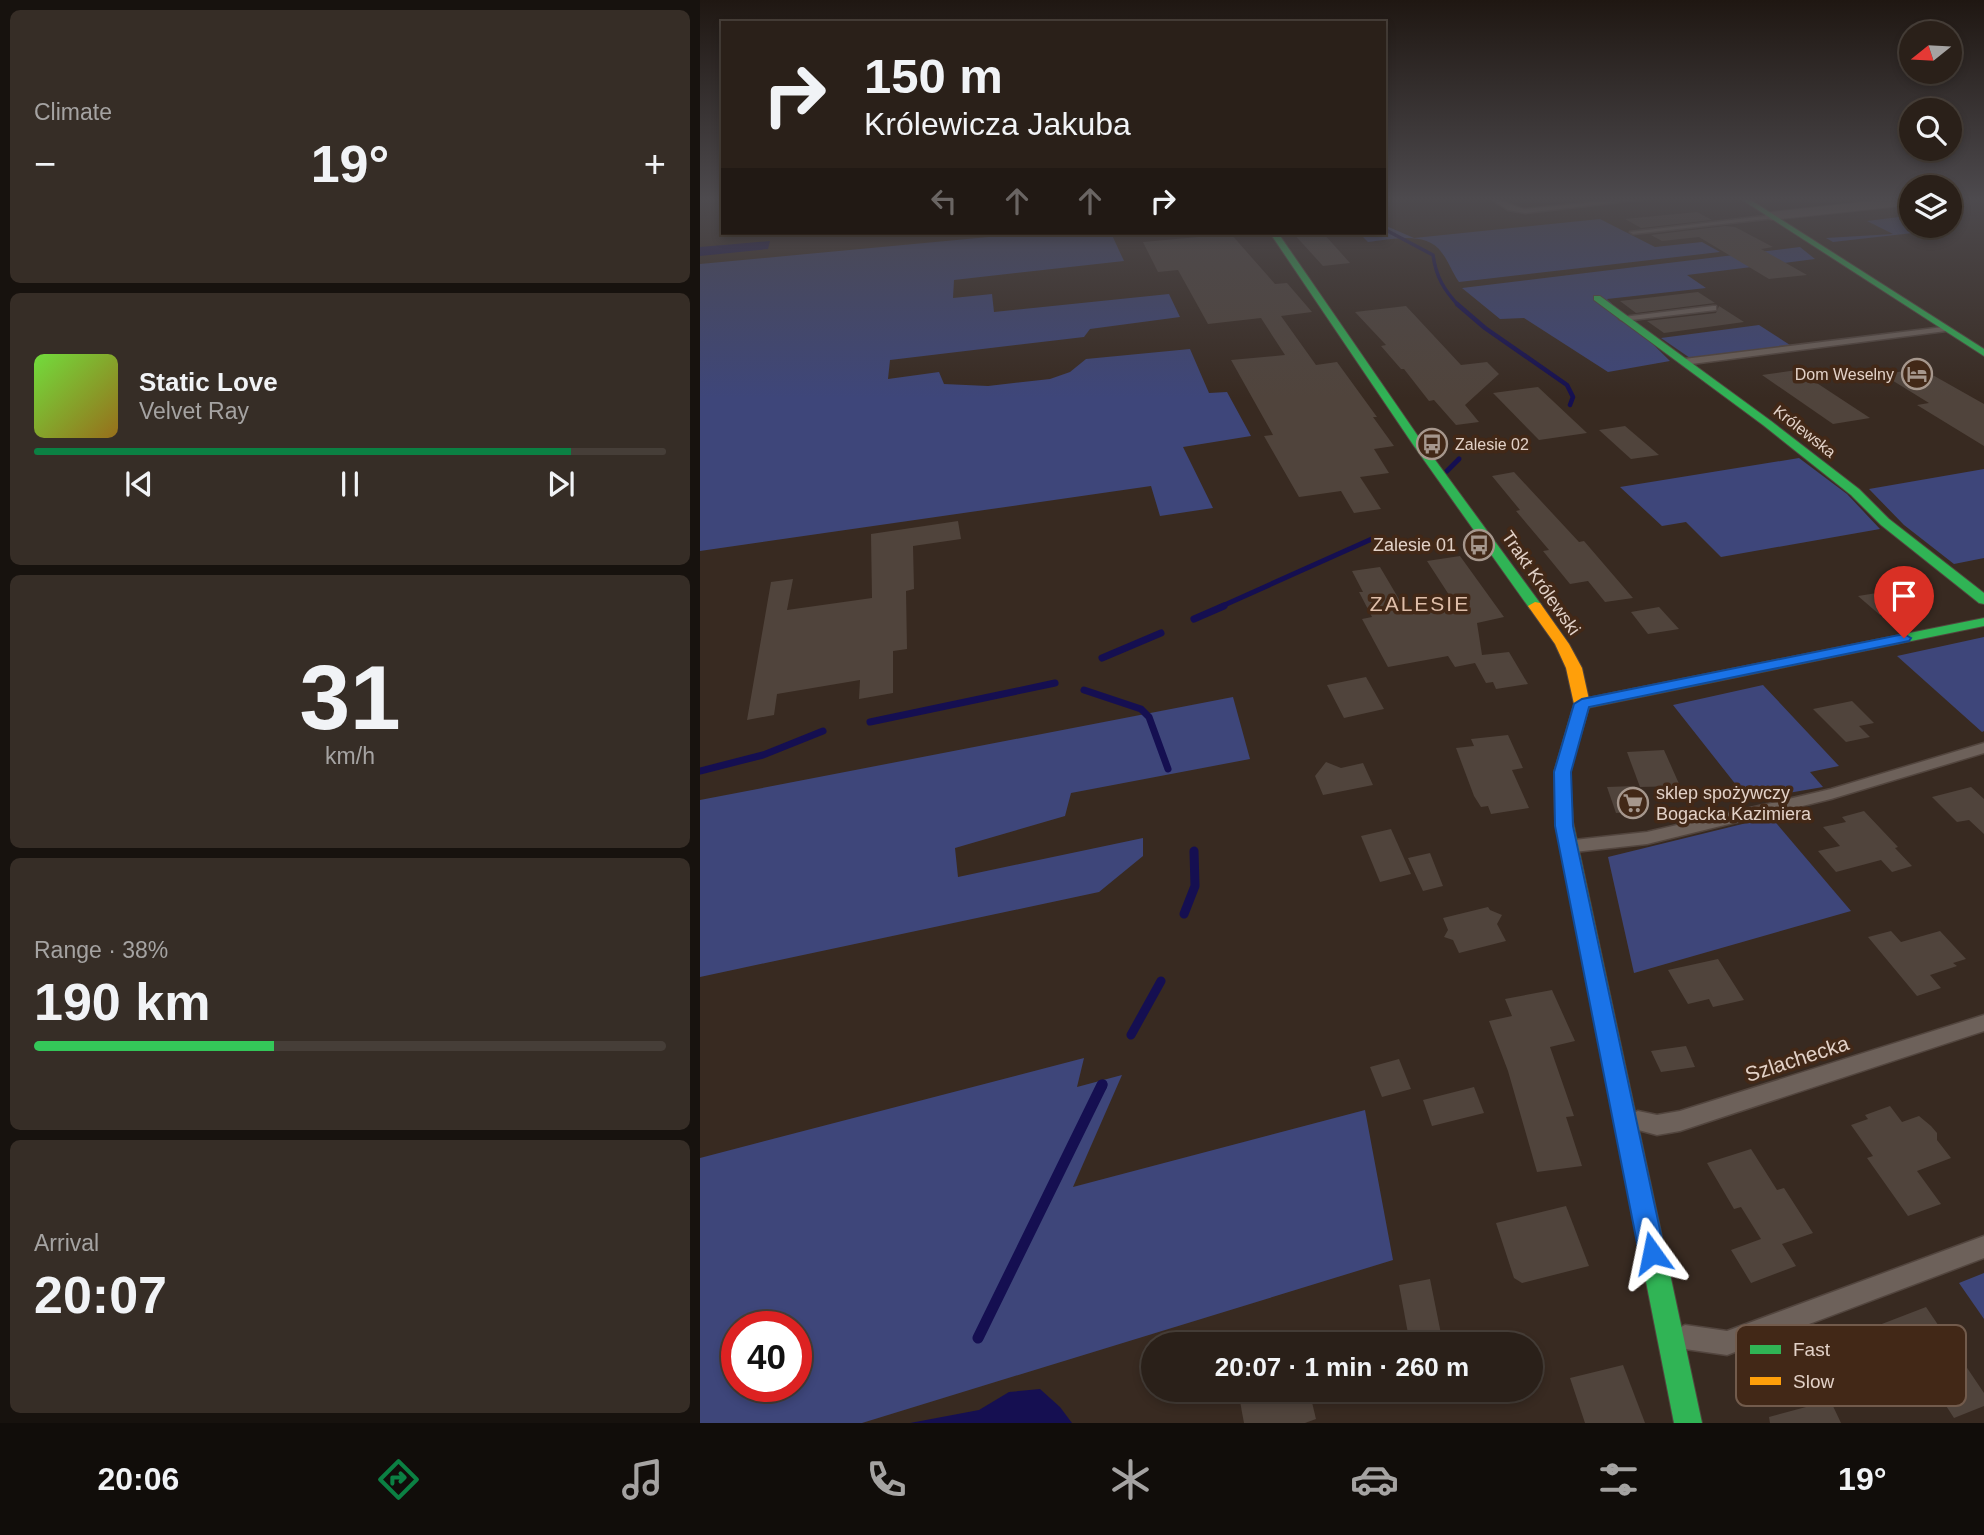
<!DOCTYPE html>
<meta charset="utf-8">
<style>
body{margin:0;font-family:Helvetica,sans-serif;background:#362d26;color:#f1f3f6;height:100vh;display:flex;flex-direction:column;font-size:26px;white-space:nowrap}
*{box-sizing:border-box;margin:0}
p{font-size:23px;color:#a5a3a2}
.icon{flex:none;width:38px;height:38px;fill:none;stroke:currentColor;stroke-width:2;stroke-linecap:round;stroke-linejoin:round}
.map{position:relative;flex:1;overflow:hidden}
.side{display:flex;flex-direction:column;gap:10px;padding:10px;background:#17120e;width:700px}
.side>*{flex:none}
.banner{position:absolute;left:21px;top:21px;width:665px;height:214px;border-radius:0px;box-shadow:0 4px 10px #0003,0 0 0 2px #463e38;background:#2a2019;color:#f1f3f6;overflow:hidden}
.needle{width:46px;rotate:252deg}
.fabs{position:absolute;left:1199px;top:21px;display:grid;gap:14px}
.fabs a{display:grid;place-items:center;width:63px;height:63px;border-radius:50%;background:#2a2019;box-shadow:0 4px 10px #0003,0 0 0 2px #463e38;font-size:35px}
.speed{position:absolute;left:21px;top:1311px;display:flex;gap:14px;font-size:35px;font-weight:700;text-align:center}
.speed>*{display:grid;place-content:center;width:91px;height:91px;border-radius:50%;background:#2a2019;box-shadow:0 4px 10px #0003,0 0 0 2px #463e38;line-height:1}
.speed .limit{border:10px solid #d22;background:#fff;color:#111}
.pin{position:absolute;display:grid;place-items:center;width:60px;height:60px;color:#fff;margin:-72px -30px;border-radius:50% 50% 50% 0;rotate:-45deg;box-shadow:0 0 7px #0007}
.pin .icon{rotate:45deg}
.me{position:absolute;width:77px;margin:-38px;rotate:348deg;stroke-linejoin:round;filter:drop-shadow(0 0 5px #0008)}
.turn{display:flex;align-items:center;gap:24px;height:147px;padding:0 28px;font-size:32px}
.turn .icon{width:91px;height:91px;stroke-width:2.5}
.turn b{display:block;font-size:49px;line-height:60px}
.lanes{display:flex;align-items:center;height:66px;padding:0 28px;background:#0003;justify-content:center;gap:35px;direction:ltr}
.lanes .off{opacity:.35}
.big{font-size:52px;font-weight:700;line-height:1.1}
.side .tile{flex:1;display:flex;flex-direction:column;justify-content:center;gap:10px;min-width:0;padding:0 24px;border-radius:10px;background:#362d26}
.side .dial{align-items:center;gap:0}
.dial b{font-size:91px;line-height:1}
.song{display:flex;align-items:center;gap:21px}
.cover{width:84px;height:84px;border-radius:10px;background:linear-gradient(135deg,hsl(100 70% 55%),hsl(40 70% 35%))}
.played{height:7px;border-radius:4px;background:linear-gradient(90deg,#0b8043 85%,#463e38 85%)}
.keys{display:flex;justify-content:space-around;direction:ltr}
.heat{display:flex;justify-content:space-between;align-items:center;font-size:38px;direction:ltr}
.charge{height:10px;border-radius:5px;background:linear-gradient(90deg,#34c759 38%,#463e38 0)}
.trip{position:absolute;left:441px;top:1332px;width:402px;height:70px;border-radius:35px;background:#2a2019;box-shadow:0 4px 10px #0003,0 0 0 2px #463e38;font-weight:700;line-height:70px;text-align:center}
.dock{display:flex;height:112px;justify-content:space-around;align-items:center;background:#110d0a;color:#a5a3a2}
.dock .icon{width:49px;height:49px}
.dock .active{color:#0b8043}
.dock b{font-size:32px;color:#f1f3f6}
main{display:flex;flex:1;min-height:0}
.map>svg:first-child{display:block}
.green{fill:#3e467a;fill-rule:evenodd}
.water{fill:#150f51}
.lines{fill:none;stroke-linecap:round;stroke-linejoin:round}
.stream-far5{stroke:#150f51;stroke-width:3.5}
.stream-far4{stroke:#150f51;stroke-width:4.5}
.stream-far3{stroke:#150f51;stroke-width:5}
.stream-far2{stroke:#150f51;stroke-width:7}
.stream-far1{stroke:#150f51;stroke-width:9}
.stream{stroke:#150f51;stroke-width:11}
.building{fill:#50443c}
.lane-casing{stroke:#52453e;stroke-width:3}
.street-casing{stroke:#52453e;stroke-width:2}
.fast-casing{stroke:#52453e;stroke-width:2}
.slow-casing{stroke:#52453e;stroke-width:2}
.lane{fill:#6d615a;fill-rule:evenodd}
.street{fill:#6d615a;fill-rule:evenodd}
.fast{fill:#30b455;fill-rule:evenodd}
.slow{fill:#ff9f0a;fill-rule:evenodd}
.route{fill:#1a73e8;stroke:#114b97;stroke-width:2}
.labels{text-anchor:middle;stroke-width:7;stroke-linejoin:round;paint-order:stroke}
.far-poi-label{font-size:16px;fill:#e2d1c7;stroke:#422817;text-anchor:end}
.far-street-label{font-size:16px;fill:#e2d1c7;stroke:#422817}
.poi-label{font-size:18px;fill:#e2d1c7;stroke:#422817;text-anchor:end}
.street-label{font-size:18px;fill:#e2d1c7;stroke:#422817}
.quarter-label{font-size:21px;letter-spacing:2px;fill:#dfbea9;stroke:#422817}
.near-street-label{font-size:21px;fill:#e2d1c7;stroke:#422817}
.key{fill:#422817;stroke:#725b4c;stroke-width:2}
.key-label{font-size:19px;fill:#e2d1c7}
</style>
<main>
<section class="side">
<div class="tile"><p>Climate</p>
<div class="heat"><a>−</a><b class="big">19°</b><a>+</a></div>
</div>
<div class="tile">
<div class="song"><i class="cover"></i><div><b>Static Love</b><p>Velvet Ray</p></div></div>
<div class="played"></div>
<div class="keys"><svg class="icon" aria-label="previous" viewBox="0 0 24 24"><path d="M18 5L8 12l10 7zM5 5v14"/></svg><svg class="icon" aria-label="pause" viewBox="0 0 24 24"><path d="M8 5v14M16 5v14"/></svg><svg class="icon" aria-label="next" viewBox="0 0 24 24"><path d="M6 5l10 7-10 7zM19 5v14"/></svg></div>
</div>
<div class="tile dial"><b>31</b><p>km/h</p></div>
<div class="tile"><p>Range · 38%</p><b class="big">190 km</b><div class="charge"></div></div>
<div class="tile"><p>Arrival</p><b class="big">20:07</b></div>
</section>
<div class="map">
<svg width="1284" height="1423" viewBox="0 0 1284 1423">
<rect width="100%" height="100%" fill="#382a21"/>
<!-- green -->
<g class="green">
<path d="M1207,216L1211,218V226H1229L1239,230L1133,242L1126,238L1193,234L1167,221Z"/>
<path d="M900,219L955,247L1002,242L1020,252L759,282C752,272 749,262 742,253C726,230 691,240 668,242L659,233H684V225L714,238Z"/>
<path d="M331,233H411L424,261L254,280L253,298L292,294L294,312L469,294L480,317L390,329L384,337L190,360L188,379L239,372L244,384L288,386L350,379L370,372L386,359L490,349L509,393L527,392L551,436L483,447L513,508L460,516L451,486L0,551V264Z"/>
<path d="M1100,247L1115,259L987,275L1006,288L907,299L970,361L908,372L824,318L800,319L762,288Z"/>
<path d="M1059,325L1093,347L990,358L961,338Z"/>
<path d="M1099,458L1147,494L1180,529L1021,557L986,522L962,526L920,487Z"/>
<path d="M1284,469V558L1254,564L1204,525L1169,489Z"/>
<path d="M1284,637V731L1282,732L1197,656Z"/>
<path d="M1063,685L1139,766L1110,772L1123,787L1048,800L973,705Z"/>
<path d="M533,697L550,759L371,793L365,816L255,848L258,877L443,838V856L399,892L0,977V800Z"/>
<path d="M1071,817L1151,911L934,973L908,857Z"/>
<path d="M384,1058L377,1087L422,1075L373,1187L665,1110L693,1260L162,1423H0V1158ZM37,1326H96V1386H37Z"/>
<path d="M1284,1273V1319L1259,1283Z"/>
</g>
<!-- water -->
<g class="water">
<path d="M70,241L68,249L0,256V247Z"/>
<path d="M340,1389L360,1407L372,1423H210L279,1410L309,1392Z"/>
</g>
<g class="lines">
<!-- stream-far5 -->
<path class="stream-far5" d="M684,229L733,255C736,277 744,290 759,306"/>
<!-- stream-far4 -->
<path class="stream-far4" d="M757,304L785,328L867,385L873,397L870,405"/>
<!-- stream-far3 -->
<g class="stream-far3">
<path d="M747,471L759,459"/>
<path d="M520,607L674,538"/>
</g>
<!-- stream-far2 -->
<g class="stream-far2">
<path d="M494,619L524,606"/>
<path d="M402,658L461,633"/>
<path d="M384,690L441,709L449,717L468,769"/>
<path d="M170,722L355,683"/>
<path d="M0,771L63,755L123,731"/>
</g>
<!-- stream-far1 -->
<g class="stream-far1">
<path d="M484,914L495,886L494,851"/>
<path d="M431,1035L461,981"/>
<path d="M402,1087L403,1084"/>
</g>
<!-- stream -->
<path class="stream" d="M278,1338L402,1085"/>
</g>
<!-- building -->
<g class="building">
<path d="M997,212L1012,220L941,228L925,219Z"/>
<path d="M1025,226L1035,227L1073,247L1061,249L1107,275L1069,279L999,237L962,241L951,235Z"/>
<path d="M593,233H623L650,263L623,266Z"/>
<path d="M531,234L575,284L587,283L612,312L581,316L616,365L637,362L677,417H673L694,446L674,449L689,473L660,477L681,509L654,513L641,491L599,497L564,436L573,435L572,433L531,360L585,355L561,318L508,324L478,270L458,272L443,242Z"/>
<path d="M998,292L1015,303L936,313L920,301Z"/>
<path d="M706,306L761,365L787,362L799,374L765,405L779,422L756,425L734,400L729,401L704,369H701L681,346L686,345L655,312Z"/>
<path d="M1019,306L1044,322L964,333L947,321L1016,313Z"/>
<path d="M1222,369L1284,404V446L1217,405L1229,403L1182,374Z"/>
<path d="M1097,370L1170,418L1133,424L1062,375Z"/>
<path d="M838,387L887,433L839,440L793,393Z"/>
<path d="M925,426L959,455L931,459L899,430Z"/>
<path d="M814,472L879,542L884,541L933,598L905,602L888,581L870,584L843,551L849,550L816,511L820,510L792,476Z"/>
<path d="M258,521L261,539L213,546L214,589L206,591L207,649L193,651V693L159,699L160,680L77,694L74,715L47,720L71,582L93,579L87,610L172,598L171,534Z"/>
<path d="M760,556L804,617L777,623L782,655L809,652L828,684L796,689L793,682L786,683L775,663L755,667L748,656L688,667L662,619L672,617L659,592H663L652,571L680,567L706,611L753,601L727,561Z"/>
<path d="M1202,589L1221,604L1180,615L1158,596Z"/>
<path d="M959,607L979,629L948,634L931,612Z"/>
<path d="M666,677L684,709L644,718L627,685Z"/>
<path d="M1152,701L1174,723L1159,726L1170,737L1146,742L1113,709Z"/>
<path d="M808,735L823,768L812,770L829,808L791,814L788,806L781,807L774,796L756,748L774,746L771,739Z"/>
<path d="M964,750L980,786L940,787L927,752Z"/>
<path d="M626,762L641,768L663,763L673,785L623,795L615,776Z"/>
<path d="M935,786L944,811L916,813L907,787Z"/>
<path d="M1271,787L1284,799V834L1269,820L1257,822L1232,797Z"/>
<path d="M1164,811L1198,847L1195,848L1212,866L1192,872L1181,860L1136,872L1118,851L1140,846L1123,827L1146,822L1142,817Z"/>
<path d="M691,829L711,874L680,882L661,836Z"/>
<path d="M730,853L743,886L723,891L708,858Z"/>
<path d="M788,907L790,910L802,915L797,924L806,941L759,953L753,940L744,937L748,930L743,918Z"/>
<path d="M1191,931L1201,942L1240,931L1266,959L1253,963L1257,966L1230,975L1241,988L1217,996L1168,937Z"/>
<path d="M1018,959L1044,1000L1013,1007L1009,999L988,1004L968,970Z"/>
<path d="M852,990L875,1041L850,1047L874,1116L866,1117L882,1166L837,1172L808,1071L789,1021L812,1016L805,999Z"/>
<path d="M986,1046L995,1067L961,1072L951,1051Z"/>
<path d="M699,1059L711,1089L682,1097L670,1067Z"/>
<path d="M774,1087L784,1113L732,1126L723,1100Z"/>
<path d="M1190,1106L1202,1122L1219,1116L1231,1126L1237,1133V1140L1251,1158L1217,1171L1241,1204L1208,1216L1167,1158L1173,1156L1151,1125L1168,1119L1165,1115Z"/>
<path d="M1051,1149L1077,1190L1084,1188L1113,1233L1082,1244L1096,1266L1051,1283L1031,1250L1061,1239L1041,1207L1034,1209L1007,1163Z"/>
<path d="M866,1206L889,1266L822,1283L814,1278L796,1223Z"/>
<path d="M730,1279L743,1344H710L699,1285Z"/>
<path d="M1226,1307L1284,1393V1406L1254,1418L1211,1352L1168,1369L1148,1337Z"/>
<path d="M923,1365L945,1423H885L870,1378Z"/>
<path d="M1124,1387L1141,1423H1070L1069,1417L1106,1407L1100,1394Z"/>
<path d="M560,1390H609L616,1419L605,1423H544L539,1396Z"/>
</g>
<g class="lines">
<!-- lane casing -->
<g class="lane-casing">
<g id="lane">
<path d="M791,199C803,199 813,207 825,209L923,199H946L825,213L808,210Z"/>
<path d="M1073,215L1075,218L933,234L930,232Z"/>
<path d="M1013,306H1016V310L923,321L919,319L923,317Z"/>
<path d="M1243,327H1246V331L984,365L980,362L984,359Z"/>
<path d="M1284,743V753L1131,799L947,844L874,852L868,850L866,846L868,842L874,840L947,832L1131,789Z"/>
<path d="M1284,1015V1031L980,1131L957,1135L931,1128L928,1121L931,1114L938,1111L957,1115L980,1111Z"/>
<path d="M1284,1236V1258L1027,1355L985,1349L977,1345L973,1337L977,1329L985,1325L1027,1331Z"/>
</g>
</g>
<!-- street casing -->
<g class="street-casing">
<path id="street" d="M1190,199H1211V205L1071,220L1064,216L1071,212Z"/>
</g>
<!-- fast casing -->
<g class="fast-casing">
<g id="fast">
<path d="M1041,199H1049L1284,349V356Z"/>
<path d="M570,233H578L722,442L840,603L842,606L840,609H830L714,446Z"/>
<path d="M894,296H900L1071,421L1159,489L1189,519L1284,593V604L1279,603L1181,525L1151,495L1063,425L894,300Z"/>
<path d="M1284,618V626L882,709L874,704L882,699Z"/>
<path d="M864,816L870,817L873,822L1002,1423H974L855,822L858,817Z"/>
</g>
</g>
<!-- slow casing -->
<g class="slow-casing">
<path id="slow" d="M835,602L840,603L869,644L882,668L890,704L870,772L873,822L870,827H858L855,822L854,772L874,704L866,668L855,644L828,606Z"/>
</g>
<!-- lane -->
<use href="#lane" class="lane"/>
<!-- street -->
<use href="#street" class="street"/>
<!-- fast -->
<use href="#fast" class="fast"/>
<!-- slow -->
<use href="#slow" class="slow"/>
</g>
<!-- sky -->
<linearGradient id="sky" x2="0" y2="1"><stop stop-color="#1f1712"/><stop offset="0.5" stop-color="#4d4a4e"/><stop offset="1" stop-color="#4d4a4e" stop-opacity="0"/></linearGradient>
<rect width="1284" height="398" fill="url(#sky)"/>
<!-- route -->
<path class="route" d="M1204,634L1211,638L1209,641L889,707L871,772L873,826L965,1253L961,1262L952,1266L943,1262L939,1253L855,826L854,772L874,704L882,699Z"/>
<!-- icons -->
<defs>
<g id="hotel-ring" transform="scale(1.575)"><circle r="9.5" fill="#422817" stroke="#a6978d" stroke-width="1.5"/><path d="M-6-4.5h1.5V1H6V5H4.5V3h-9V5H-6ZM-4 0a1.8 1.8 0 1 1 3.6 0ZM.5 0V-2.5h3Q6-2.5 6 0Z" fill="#a6978d"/></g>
<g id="bus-ring" transform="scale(1.575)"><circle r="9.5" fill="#422817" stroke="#a6978d" stroke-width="1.5"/><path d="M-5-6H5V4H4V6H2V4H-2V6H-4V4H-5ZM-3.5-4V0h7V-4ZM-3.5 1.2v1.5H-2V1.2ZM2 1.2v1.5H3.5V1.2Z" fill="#a6978d"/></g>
<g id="supermarket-ring" transform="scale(1.575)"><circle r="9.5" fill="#422817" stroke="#a6978d" stroke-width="1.5"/><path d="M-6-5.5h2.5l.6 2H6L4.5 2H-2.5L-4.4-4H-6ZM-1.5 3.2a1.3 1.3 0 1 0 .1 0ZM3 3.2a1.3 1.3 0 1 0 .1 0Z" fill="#a6978d"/></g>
</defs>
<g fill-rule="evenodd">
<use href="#hotel-ring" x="1217" y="374"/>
<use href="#bus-ring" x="732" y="444"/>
<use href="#bus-ring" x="779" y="545"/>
<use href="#supermarket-ring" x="933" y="803"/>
</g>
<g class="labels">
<!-- far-poi labels -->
<g class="far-poi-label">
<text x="1194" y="380">Dom Weselny</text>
<text x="755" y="450" text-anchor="start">Zalesie 02</text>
</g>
<!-- far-street labels -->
<g class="far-street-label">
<text transform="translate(1105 431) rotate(38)" y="6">Królewska</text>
</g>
<!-- poi labels -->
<g class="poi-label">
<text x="756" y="551">Zalesie 01</text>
<text x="956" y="799" text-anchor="start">sklep spożywczy<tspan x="956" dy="21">Bogacka Kazimiera</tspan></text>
</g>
<!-- street labels -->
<g class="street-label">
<text transform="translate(841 583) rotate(55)" y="6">Trakt Królewski</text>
</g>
<!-- quarter labels -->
<g class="quarter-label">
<text x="720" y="611">ZALESIE</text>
</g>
<!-- near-street labels -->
<g class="near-street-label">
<text transform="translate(1097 1059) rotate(-18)" y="7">Szlachecka</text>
</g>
</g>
<!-- legend -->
<rect x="1036" y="1325" width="230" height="81" rx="10" class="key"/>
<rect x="1050" y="1345" width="31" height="9" fill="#30b455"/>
<rect x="1050" y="1377" width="31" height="8" fill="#ff9f0a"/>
<g class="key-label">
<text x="1093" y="1356">Fast</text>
<text x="1093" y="1388">Slow</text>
</g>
</svg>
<div class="fabs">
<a><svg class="needle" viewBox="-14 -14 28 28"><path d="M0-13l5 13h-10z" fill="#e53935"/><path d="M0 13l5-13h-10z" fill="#a5a3a2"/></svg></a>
<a><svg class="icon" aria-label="search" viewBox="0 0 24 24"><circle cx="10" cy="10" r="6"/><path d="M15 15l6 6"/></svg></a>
<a><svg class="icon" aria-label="layers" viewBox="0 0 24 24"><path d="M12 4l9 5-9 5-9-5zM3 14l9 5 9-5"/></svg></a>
</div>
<div class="speed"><div class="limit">40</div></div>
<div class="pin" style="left:1204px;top:638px;background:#d93025"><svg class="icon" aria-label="arrive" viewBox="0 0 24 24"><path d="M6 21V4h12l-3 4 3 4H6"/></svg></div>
<svg class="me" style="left:952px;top:1253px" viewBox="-20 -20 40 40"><path d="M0-17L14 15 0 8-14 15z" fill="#1a73e8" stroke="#fff" stroke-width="4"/></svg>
<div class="trip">20:07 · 1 min · 260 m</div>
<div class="banner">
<div class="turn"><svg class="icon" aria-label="right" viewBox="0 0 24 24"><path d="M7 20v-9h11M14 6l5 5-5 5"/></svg><div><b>150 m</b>Królewicza Jakuba</div></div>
<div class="lanes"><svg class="icon off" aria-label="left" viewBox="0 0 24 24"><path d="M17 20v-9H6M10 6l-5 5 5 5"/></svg><svg class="icon off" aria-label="ahead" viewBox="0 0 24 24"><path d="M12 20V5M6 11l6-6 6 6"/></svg><svg class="icon off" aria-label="ahead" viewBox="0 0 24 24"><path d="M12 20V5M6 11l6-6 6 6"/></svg><svg class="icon" aria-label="right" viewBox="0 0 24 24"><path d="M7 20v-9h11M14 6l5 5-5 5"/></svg></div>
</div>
</div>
</main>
<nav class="dock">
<b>20:06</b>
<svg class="icon active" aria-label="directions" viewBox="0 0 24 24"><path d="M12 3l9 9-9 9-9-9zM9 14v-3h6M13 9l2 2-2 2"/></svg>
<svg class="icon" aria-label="music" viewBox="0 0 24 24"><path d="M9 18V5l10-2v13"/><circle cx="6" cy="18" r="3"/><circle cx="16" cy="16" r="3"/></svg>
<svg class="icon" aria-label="phone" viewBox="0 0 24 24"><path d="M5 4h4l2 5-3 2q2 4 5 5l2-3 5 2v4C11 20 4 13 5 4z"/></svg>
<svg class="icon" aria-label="climate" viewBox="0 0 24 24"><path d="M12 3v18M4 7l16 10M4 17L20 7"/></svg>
<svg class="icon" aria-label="car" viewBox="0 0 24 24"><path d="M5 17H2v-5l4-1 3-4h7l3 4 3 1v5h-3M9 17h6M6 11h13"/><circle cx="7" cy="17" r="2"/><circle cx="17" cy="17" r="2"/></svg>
<svg class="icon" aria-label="filters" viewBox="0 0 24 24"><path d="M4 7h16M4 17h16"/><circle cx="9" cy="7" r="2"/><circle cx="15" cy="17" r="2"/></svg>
<b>19°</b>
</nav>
